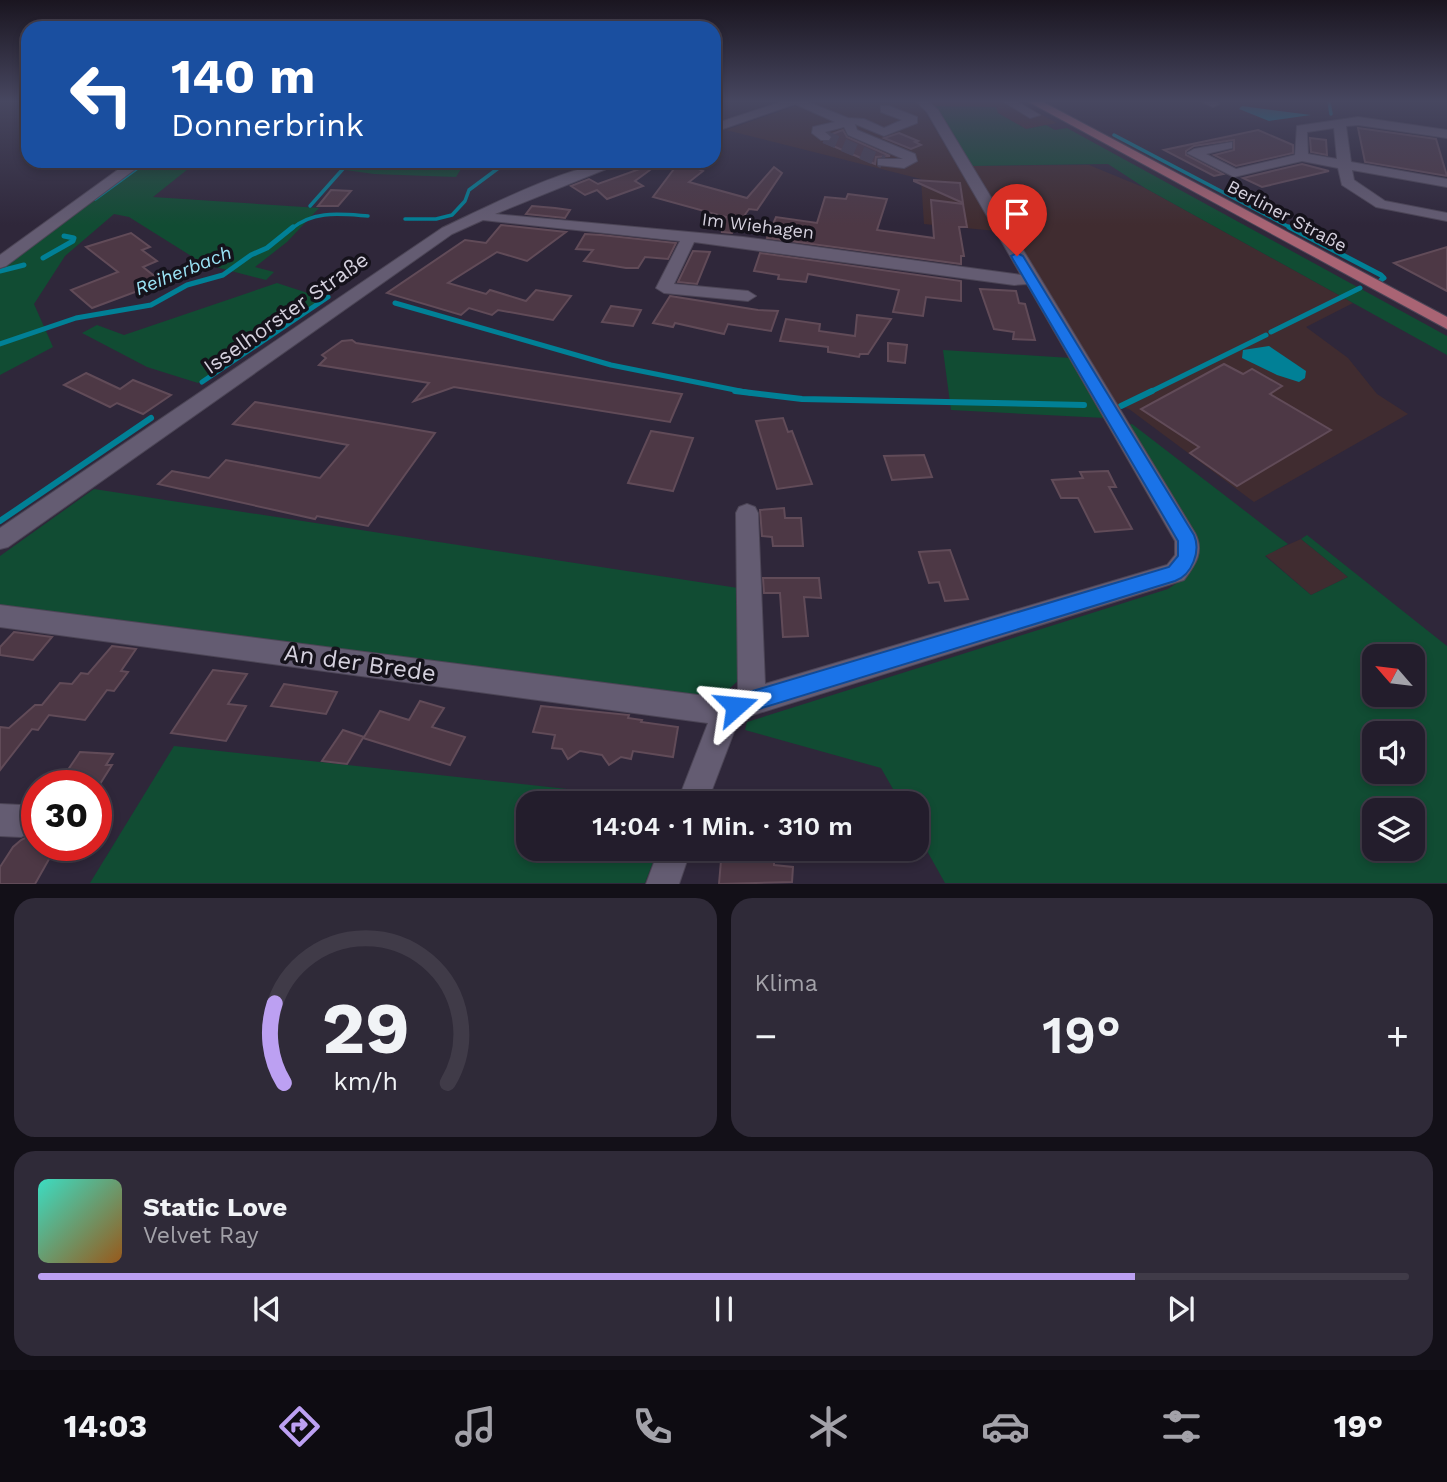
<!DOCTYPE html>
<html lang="de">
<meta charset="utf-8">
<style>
body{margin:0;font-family:"Work Sans",sans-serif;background:#2f2a38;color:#f1f3f6;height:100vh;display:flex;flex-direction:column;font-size:26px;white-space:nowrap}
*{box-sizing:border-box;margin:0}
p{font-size:23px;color:#a3a2a9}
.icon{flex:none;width:38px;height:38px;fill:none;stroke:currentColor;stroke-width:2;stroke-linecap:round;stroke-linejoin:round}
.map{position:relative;height:884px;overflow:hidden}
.side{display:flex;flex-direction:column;gap:14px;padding:14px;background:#131018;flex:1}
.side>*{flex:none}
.guide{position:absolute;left:21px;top:21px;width:700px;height:147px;border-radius:21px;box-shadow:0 4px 10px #0003,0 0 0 2px #403b48;background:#1a4fa0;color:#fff;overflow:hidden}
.needle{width:46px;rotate:298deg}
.buttons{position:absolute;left:1362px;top:644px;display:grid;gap:14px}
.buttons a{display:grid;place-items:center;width:63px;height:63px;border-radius:14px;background:#231d2c;box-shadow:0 4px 10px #0003,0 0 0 2px #403b48;font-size:35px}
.speed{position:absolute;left:21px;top:770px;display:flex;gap:14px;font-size:35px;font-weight:700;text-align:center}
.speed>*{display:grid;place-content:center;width:91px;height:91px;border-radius:50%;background:#231d2c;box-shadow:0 4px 10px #0003,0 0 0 2px #403b48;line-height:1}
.speed .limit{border:10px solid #d22;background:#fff;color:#111}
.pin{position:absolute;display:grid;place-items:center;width:60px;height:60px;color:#fff;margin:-72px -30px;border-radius:50% 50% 50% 0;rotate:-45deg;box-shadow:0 0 7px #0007}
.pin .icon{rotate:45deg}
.me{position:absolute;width:77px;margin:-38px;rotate:72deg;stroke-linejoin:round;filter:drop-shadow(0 0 5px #0008)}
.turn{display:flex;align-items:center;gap:24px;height:147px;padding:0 35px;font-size:32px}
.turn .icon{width:91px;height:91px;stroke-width:2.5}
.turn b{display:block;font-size:49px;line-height:60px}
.big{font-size:52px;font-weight:600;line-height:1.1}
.side .tile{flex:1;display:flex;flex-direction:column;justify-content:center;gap:10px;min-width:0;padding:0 24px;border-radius:21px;background:#2f2a38}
.side .dial{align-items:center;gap:0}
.dial svg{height:182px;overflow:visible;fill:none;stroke:#403b48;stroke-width:7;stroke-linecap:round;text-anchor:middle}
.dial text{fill:#f1f3f6;stroke:none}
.song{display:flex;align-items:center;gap:21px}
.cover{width:84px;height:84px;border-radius:10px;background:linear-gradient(135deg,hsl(170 70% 55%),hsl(30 70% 35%))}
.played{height:7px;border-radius:4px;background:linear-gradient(90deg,#bca0f2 80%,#403b48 80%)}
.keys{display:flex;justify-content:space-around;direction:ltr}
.heat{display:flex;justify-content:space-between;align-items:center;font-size:38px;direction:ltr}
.side .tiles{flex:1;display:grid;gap:14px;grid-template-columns:1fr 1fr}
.tile:last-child{grid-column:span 2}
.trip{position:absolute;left:516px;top:791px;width:413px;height:70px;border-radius:21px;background:#231d2c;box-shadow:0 4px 10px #0003,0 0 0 2px #403b48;font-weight:600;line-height:70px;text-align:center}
.menu{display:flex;height:112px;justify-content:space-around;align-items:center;background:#0e0c12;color:#a3a2a9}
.menu .icon{width:49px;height:49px}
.menu .on{color:#bca0f2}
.menu b{font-size:32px;color:#f1f3f6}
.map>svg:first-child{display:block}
.commercial{fill:#402c30}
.green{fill:#114c33;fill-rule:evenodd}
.water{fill:#018096}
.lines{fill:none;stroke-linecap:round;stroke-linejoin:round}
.stream-far2{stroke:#018096;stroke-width:3.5}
.stream-far1{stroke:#018096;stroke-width:5}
.stream{stroke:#018096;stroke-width:6}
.building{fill:#4d3845;stroke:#614b58;stroke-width:2}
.minor-tunnel{stroke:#484052;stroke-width:13;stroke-dasharray:13 7;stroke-linecap:butt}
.minor-casing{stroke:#4c4556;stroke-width:2}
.major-casing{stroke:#4c4556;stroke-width:2}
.minor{fill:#645c72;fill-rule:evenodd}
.major{fill:#a96474;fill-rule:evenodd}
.route{fill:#1a73e8;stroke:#114b97;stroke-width:2}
.labels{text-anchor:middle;stroke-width:7;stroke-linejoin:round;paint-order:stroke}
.far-street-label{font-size:18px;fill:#d4d0dd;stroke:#15121b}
.far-water-label{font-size:19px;font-style:italic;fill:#9ae3f5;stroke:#15121b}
.street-label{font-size:21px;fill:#d4d0dd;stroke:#15121b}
.near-street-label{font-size:24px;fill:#d4d0dd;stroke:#15121b}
</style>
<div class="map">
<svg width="1447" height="884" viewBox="0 0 1447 884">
<rect width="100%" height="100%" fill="#2f273a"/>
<!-- commercial -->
<g class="commercial">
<path d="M807,102L920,103L996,231L924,224L921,179L726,130Z"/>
<path d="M927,102H1018L1057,123L1026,129L998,113L995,107L933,106Z"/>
<path d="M1089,165L1145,188L1353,303L1306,327L1348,358L1377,394L1408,414L1254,502L1129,409L1115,405L969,166Z"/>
<path d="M1301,539L1348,577L1311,595L1265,555Z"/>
</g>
<!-- green -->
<g class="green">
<path d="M933,106L996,107L998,113L1026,129L1046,125L1055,130L1067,128L1447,336V355L1145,188L1108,164L969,166Z"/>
<path d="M150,161H198L153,197L319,208L287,242L255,267L274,272L266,280L204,264L129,217L114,214L65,256L34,304L53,347L0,375V268Z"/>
<path d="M353,161H466L456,177L374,174L345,170Z"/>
<path d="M277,283L323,298L198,383L147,367L82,333L97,325L124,335Z"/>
<path d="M943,350L1071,358L1105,418L951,410Z"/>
<path d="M1132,424L1288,544L1265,556L1311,595L1348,577L1301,539L1307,535L1447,646V883H945L917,833V803H901L881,768L745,730L747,722L1168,589C1191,574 1198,568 1198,541L1127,425ZM1374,656H1412V695H1374ZM1374,733H1412V772H1374ZM1374,810H1412V849H1374Z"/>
<path d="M94,489L738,588L740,679L719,698L0,609V556Z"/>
<path d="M174,746L676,801L675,803H528V849H658L645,883H90Z"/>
</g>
<!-- water -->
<g class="water">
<path d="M1242,106L1311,115L1269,121L1239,109Z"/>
<path d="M1269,346L1306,371L1305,378L1299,382L1277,375L1242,358L1243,350Z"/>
</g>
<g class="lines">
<!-- stream-far2 -->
<g class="stream-far2">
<path d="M1329,102L1331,114"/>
<path d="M1114,135L1293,229"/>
<path d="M95,199L147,161"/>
<path d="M310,206L350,161"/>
<path d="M405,219H436L452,215L465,201L469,190L508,161"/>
<path d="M291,229C314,210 340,214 368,216"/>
</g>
<!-- stream-far1 -->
<g class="stream-far1">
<path d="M1289,227L1381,275L1384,278L1381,280"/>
<path d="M43,258L73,241L74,238L64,236"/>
<path d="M0,271L24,265"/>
<path d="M395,303L611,365L750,393"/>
<path d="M1271,332L1360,288"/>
<path d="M0,344L76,318L151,305L187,285L223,275L251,255L267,248L293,227"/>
<path d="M202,382L328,297"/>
<path d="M1148,393L1266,335"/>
</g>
<!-- stream -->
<g class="stream">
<path d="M735,391L802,399L1084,405"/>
<path d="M1121,406L1152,391"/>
<path d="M0,521L151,418"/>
</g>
</g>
<!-- building -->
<g class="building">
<path d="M1358,128L1436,139L1447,176L1365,162Z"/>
<path d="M843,130L847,137L890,156L876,157L875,164L826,143L833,138L832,134Z"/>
<path d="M1258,130L1293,145V153L1236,166L1214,155L1234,150V140L1194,146L1186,151V155L1223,174L1214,176L1164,150Z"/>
<path d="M899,133L918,141L915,142L921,145L911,149L884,138Z"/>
<path d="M1310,138L1326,140L1327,155L1311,152Z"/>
<path d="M680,161L703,171L689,182L747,198L774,167L782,173L757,210L749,209L732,233L722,232L726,217L653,197Z"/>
<path d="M1302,164L1329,171L1262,187L1243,178Z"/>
<path d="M648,166L650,170L635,181L643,186L607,199L597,190L585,195L571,186L589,179L598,184Z"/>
<path d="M914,180L960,183L963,203L914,181Z"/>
<path d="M331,190L351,191L338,206H318Z"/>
<path d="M848,194L887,199L877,230L934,238L931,200L963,204L967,227H959L964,256H961V264L767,238L776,217L817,223L825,197L846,199Z"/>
<path d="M532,206L555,208L570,210L565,218L526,214Z"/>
<path d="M501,225L566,232L527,261L497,252L448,283L486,294L490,290L526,301L536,290L571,296L553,320L498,310L492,315L469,308L461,315L387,293L465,240L486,243Z"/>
<path d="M131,233L150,247L142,250L157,261L143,267L162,282L92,308L71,290L118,272L86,247Z"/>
<path d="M585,234L601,235L676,243L668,259L645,257L638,268H626L584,261L593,250L576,249Z"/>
<path d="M1447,247V291L1394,263Z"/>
<path d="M693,251L710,252L697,284L678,282Z"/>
<path d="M760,253L961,281V301L926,297L923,316L893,312L899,290L808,274L806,282L778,279L779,275L754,271Z"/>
<path d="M980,289L1016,291L1019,303L1025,304L1035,340L1013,339L1014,332L994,329Z"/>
<path d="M670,296L758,310L778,311L771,331L728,324L724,334L675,323L673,327L653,323Z"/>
<path d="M611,306L641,310L633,326L602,322Z"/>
<path d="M857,315L891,319L868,354H860L859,357L828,352V347L780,341L786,319L820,324L819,331L855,336Z"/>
<path d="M352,340L356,343L682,394L670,422L454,387L414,401L429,383L319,365L326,358L322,355L342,341Z"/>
<path d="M888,343L907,345L905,363L888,361Z"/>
<path d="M1224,364L1243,374L1252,369L1282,386L1270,394L1331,430L1237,486L1190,453L1199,447L1141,409Z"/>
<path d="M86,373L120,389L133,380L171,395L143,414L117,403L110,407L64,385Z"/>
<path d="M255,402L390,425L435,433L368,526L317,516L315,519L158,484L172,471L209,478L226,460L320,478L348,445L233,424Z"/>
<path d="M783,418L788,432L792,431L812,484L777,489L756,421Z"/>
<path d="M651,431L693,438L673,491L628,483Z"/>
<path d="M924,455L932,477L892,480L884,456Z"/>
<path d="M1108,471L1116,487H1109L1132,529L1095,532L1078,498H1061L1052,480L1083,478L1080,472Z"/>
<path d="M784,508L785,518H801L803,546H773L772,537L762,536L760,510Z"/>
<path d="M950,550L961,580L968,599L945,601L939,582L929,583L919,552Z"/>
<path d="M763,578H819L821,598L804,597L808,636L783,637L780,593H764Z"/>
<path d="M14,632L52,637L33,660L0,655V647Z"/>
<path d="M112,646L136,649L121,671L128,672L114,691L107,690L85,720L49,715L38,730L32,729L0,770V727L9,728L35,705H42L60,683L72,684L81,673L88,674Z"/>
<path d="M213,670L247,674L228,704L246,706L226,741L171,733Z"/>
<path d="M284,684L337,692L326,714L271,706Z"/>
<path d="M420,701L444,708L432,727L465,737L450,765L363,738L347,764L322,761L343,730L364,737L380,711L409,720Z"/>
<path d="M541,706L629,715L628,718L642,720L641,722L678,727L673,757L633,751L631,759L621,757L609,765L602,755L580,751L568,759L562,749L552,748L555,735L533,732Z"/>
<path d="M80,752L113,754L106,765H112L100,784L57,786Z"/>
<path d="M37,828V845H57L35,884H0V867L13,847L21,840L33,834Z"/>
<path d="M722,849H774V865L793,867L792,882L719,884Z"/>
</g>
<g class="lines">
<!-- minor-tunnel -->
<path class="minor-tunnel" d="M825,137L883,162"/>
<!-- minor casing -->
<g class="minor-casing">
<g id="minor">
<path d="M781,102H808L848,118L864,119L884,128L902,120L881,112V106H889L917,117V123L884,136L855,124L857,130L915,154L917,161L904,168L878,165V159H903L848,135L844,127L825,132L831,137L829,140H821L812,133L813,127L835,122L795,104L714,132V124Z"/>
<path d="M917,102H929L938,110L1195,533C1205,552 1195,565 1184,580L737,720V724L707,803H677L708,723L0,627V605L721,698L738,693L736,513L739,507L747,504L755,507L758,513L765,684L1167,565L1175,555V541L1027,284L1014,285L694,242L674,284L748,291L756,296L748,301L664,293L656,288L680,241L483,220L452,234L8,547L0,549V528L442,228C489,206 575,161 626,161L495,214L743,237L1021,275L927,112Z"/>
<path d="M1004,102H1018L1040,115L1030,118Z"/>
<path d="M1203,102H1217L1219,104L1213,107Z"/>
<path d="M1358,117L1447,130V138L1358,125L1346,126L1351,162L1447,179V187L1352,170L1354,180L1385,201L1447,213V221L1376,207L1342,185L1338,168L1302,161L1234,177L1187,153L1194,149L1232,142V148L1206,154L1236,169L1295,155L1297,126ZM1334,128L1337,159L1308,154L1307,132Z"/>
<path d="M130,161H146L6,266L0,268V255Z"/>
<path d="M0,804L21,805L32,810L37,821L32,832L21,837L0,836Z"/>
<path d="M659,849H691L679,884H646Z"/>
</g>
</g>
<!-- major casing -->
<g class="major-casing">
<path id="major" d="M1029,102H1043L1447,317V329Z"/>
</g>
<!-- minor -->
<use href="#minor" class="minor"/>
<!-- major -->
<use href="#major" class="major"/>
</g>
<!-- sky -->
<linearGradient id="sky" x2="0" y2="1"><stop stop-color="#1a1520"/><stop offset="0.45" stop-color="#474760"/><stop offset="1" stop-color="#474760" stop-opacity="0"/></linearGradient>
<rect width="1447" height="225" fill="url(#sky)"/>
<!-- route -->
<path class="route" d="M1017,253L1023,256L1194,535C1201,551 1192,575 1175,581L736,716L729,713L726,706L729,698L736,696L1169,567L1178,556V541L1011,256Z"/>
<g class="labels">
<!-- far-street labels -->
<g class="far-street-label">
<text transform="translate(1287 216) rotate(28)" y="6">Berliner Straße</text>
<text transform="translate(758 226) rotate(7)" y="6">Im Wiehagen</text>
</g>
<!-- far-water labels -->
<g class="far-water-label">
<text transform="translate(183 270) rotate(-22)" y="7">Reiherbach</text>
</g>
<!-- street labels -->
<g class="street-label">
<text transform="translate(286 313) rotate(-35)" y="7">Isselhorster Straße</text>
</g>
<!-- near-street labels -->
<g class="near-street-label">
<text transform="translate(360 663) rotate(8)" y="8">An der Brede</text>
</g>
</g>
</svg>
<div class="buttons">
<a><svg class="needle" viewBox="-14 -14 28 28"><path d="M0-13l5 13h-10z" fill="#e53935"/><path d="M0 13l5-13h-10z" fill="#a3a2a9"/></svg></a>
<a><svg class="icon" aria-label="sound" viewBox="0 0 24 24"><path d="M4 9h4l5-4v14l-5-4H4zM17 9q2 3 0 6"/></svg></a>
<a><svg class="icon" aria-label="layers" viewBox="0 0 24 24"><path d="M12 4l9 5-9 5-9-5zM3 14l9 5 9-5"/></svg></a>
</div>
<div class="speed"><div class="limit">30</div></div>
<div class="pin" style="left:1017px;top:256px;background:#d93025"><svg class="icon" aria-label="arrive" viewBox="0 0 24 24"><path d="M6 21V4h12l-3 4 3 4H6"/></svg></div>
<svg class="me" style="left:736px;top:706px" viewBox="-20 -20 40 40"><path d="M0-17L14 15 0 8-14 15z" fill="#1a73e8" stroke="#fff" stroke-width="4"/></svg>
<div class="trip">14:04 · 1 Min. · 310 m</div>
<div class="guide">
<div class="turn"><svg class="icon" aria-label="left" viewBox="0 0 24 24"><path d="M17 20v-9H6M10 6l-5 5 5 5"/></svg><div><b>140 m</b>Donnerbrink</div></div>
</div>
</div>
<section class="side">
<div class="tiles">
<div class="tile dial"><svg viewBox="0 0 100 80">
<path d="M14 69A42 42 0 1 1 86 69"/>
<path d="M14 69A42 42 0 0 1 10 34" stroke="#bca0f2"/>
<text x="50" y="56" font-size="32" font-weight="700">29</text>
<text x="50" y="72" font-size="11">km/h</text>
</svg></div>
<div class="tile"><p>Klima</p>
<div class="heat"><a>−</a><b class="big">19°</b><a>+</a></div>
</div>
<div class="tile">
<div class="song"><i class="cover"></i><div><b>Static Love</b><p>Velvet Ray</p></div></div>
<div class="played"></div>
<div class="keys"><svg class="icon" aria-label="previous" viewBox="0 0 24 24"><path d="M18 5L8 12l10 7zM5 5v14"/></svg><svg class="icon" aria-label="pause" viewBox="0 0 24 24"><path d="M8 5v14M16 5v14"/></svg><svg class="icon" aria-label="next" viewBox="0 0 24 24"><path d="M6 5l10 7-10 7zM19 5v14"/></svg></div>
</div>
</div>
</section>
<nav class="menu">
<b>14:03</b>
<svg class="icon on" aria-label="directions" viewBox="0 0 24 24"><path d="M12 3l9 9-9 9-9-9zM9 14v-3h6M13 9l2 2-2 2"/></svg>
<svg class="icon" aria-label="music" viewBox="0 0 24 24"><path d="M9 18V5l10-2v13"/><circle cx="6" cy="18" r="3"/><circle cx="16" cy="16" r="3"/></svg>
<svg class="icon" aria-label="phone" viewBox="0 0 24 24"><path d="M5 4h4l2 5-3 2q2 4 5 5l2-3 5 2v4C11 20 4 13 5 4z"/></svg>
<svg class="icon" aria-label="climate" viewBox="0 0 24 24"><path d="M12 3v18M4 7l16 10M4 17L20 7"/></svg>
<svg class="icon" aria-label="car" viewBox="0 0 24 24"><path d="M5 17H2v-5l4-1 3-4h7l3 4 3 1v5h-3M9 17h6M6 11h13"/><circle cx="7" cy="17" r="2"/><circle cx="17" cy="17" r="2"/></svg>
<svg class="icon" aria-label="filters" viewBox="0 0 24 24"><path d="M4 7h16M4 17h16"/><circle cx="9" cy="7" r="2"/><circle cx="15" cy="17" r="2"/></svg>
<b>19°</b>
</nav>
